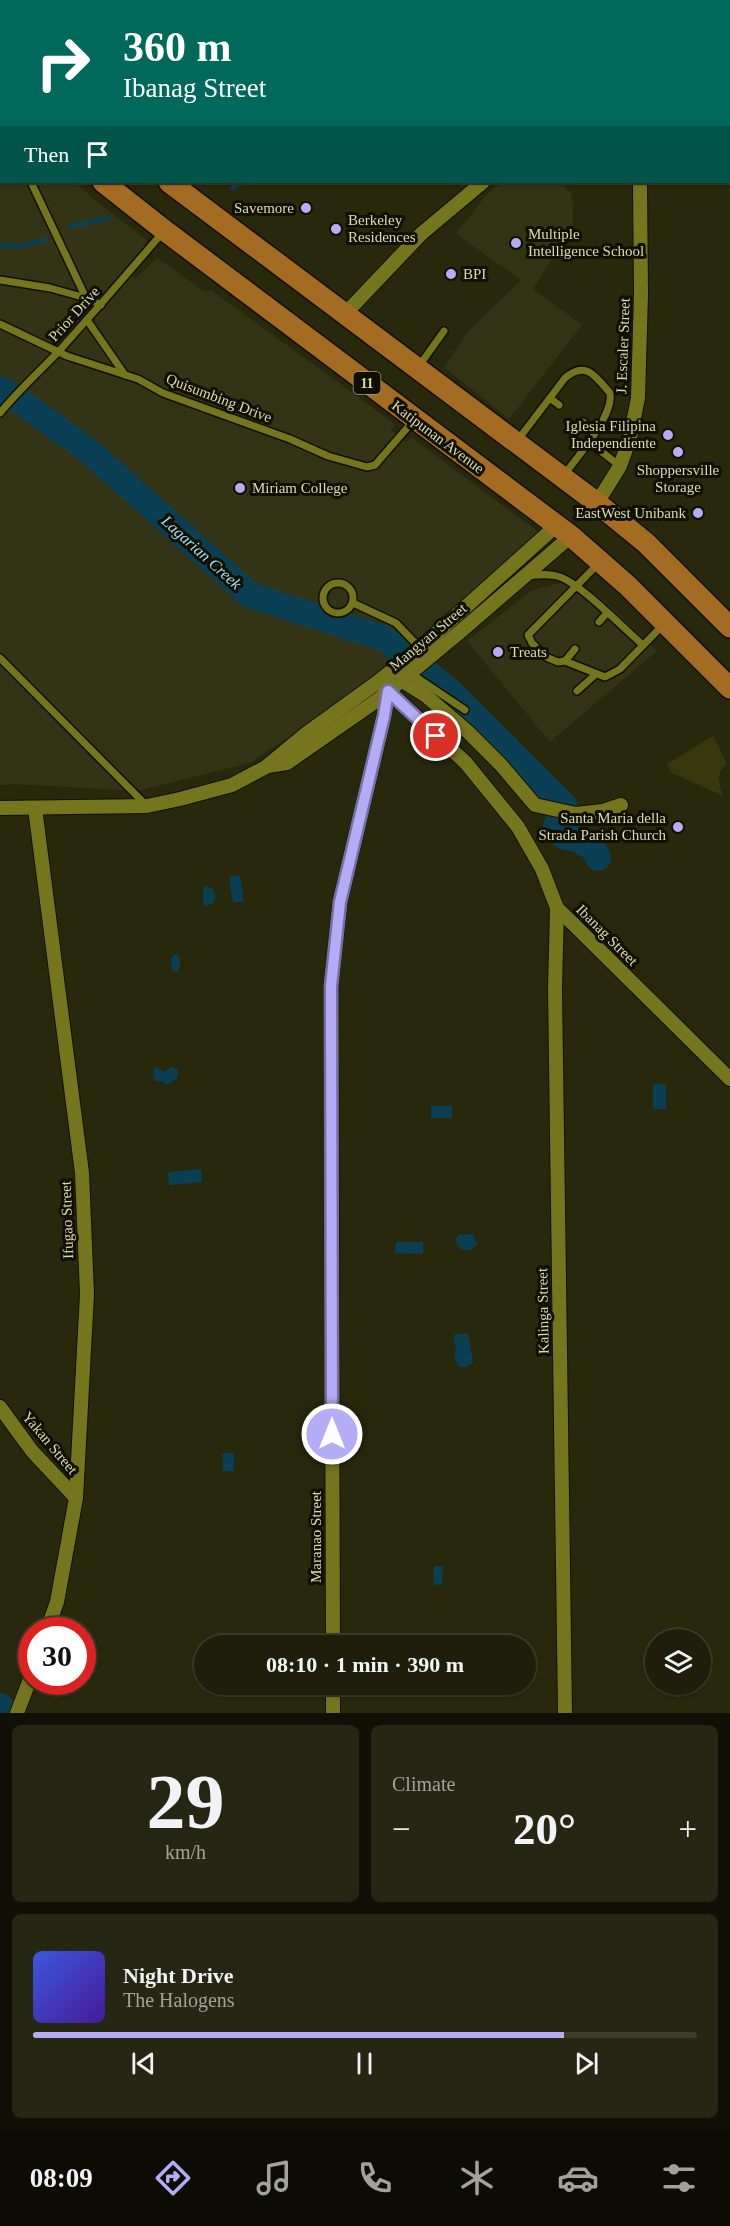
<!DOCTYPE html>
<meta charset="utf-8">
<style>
body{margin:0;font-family:"Times New Roman",serif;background:#262713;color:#f1f3f6;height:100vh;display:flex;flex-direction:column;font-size:22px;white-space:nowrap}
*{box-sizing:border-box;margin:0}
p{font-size:20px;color:#a1a29c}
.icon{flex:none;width:33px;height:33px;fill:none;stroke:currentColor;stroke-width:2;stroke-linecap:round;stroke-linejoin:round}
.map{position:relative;height:1713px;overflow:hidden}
.panel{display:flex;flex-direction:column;gap:12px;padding:12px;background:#101006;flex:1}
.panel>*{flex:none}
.guide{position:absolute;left:0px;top:0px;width:730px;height:183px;box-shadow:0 2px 4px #0004,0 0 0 2px #3c3c2b;background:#00695c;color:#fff;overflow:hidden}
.buttons{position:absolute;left:645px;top:1629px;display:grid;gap:12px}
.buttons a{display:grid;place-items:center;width:66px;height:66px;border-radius:50%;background:#1e1e0a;box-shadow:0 2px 4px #0004,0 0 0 2px #3c3c2b;font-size:30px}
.speed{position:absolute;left:18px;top:1617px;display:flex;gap:12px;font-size:30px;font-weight:700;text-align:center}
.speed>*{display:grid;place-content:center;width:78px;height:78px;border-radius:50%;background:#1e1e0a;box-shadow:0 2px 4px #0004,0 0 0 2px #3c3c2b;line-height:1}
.speed .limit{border:9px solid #d22;background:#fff;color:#111}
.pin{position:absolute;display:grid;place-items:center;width:51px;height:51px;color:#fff;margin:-26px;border:3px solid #fff;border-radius:50%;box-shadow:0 2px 6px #0007}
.me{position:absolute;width:66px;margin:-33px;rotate:0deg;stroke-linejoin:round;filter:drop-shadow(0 0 4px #0008)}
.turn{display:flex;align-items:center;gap:21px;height:126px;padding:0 24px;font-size:27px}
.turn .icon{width:78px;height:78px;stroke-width:2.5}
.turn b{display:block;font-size:42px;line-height:51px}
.then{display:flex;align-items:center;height:57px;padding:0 24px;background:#0003;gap:12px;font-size:22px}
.big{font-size:45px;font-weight:800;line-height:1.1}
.panel .widget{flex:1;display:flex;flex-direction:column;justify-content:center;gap:9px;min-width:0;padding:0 21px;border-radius:9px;background:#262713}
.panel .dial{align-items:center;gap:0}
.dial b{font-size:78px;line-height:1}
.song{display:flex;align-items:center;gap:18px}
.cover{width:72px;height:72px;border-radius:9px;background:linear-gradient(135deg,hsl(230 70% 55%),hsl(260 70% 35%))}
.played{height:6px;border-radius:3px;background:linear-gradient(90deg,#b5acf8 80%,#3c3c2b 80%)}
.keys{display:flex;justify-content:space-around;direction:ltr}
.heat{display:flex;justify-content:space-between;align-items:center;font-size:33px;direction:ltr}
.panel .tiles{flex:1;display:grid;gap:12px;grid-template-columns:1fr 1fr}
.widget:last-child{grid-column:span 2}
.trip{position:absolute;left:194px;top:1635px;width:342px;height:60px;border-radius:30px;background:#1e1e0a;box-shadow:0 2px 4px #0004,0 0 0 2px #3c3c2b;font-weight:800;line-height:60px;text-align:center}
.tabs{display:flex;height:96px;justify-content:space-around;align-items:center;background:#0c0c04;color:#a1a29c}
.tabs .icon{width:42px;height:42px}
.tabs .current{color:#b5acf8}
.tabs b{font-size:27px;color:#f1f3f6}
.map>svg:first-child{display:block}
.built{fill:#333316}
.green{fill:#38380e}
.water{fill:#0b3f53}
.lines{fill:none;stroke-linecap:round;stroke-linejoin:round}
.stream{stroke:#0b3f53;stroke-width:4.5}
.river{stroke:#0b3f53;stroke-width:26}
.lane-casing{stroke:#111000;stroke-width:10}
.street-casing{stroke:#111000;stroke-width:16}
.primary-casing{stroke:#111000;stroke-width:24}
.lane{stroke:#75751d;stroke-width:7}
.street{stroke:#75751d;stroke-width:14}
.primary{stroke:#a46b23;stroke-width:21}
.route-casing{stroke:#7670a1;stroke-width:15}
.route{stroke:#b5acf8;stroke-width:10}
.poi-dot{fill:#b5acf8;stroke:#111000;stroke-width:2}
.labels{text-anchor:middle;stroke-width:6;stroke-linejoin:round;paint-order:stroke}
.shield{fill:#111000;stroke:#9e9e7d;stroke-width:1.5}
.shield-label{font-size:14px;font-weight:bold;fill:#dadbb3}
.poi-label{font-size:15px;fill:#dadbb3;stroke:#111000;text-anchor:start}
.street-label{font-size:15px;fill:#dadbb3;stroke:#111000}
.water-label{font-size:16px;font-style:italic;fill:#a1dffc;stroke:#111000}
</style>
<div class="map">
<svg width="730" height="1713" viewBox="0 0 730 1713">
<rect width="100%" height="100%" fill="#28280d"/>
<!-- built -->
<g class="built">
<path d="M0,116L2,182H74L102,206L147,240L144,249L124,269L135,279L157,258L204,291L211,290L395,424L391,430L406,442L411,437L540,533L376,678L250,763L138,791L15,784L0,785Z"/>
<path d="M502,182H558L571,193L573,202V226L533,289L582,325L509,419L444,367L467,333L521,280L456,234L487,194Z"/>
<path d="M562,582L604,600L657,651L550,742L467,641L531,591Z"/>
</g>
<!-- green -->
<path class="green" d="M713,736L727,764C715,773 719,783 723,796L672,773L667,764Z"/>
<!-- water -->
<g class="water">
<path d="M240,875L244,901L233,903L229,877Z"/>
<path d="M206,886L212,888L216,896L213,903L205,907L203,903V889Z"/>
<path d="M177,954C182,960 180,965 178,972H174L172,970L171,960L173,955Z"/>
<path d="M156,1067L165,1072L172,1067L177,1069L179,1073L176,1079L167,1085L160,1080L158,1082L155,1081L153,1071Z"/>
<rect x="653" y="1084" width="13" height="25"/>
<rect x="431" y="1106" width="21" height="12"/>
<path d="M201,1169L202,1182L169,1185L168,1172Z"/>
<path d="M473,1234L477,1244L471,1250H462L456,1243L457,1235Z"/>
<path d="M396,1242H423V1254L395,1253Z"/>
<path d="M468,1333L473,1363L467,1367H460L454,1358L456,1349L453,1335Z"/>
<rect x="223" y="1453" width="11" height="18"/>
<path d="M434,1566H443L442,1584L433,1585Z"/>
</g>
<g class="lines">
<!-- stream -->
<g class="stream">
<path d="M729,25H730"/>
<path d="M233,188L243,182"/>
<path d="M71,226L109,218"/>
<path d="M0,245L21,246L45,240"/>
</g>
<!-- river -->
<g class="river">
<path d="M0,389L9,394"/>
<path d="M21,402L89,451L250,595L386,639L407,657"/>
<path d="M425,671L451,692L564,805L556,827L565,837L577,839L593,848L598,858"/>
<path d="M0,1706L6,1713"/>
</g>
<!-- lane casing -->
<g class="lane-casing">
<g id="lane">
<path d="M229,0L231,2"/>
<path d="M31,182L86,298L101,305"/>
<path d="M0,280L50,288L86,298"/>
<path d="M87,320L125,375"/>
<path d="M0,324L67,356L138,379L163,393L290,439L328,456L367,467L375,465L414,420"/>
<path d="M419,366L444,331"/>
<path d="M550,398L559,405"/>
<path d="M0,413C19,390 40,371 60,350C95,311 129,272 163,232"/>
<path d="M583,422L594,432"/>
<path d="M517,441L565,378C586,360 595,376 610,393C614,416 577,457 564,475"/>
<path d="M589,442L620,466"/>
<path d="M599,563L528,635L532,643L546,657L558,662L565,661L605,677L620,669L662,626"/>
<path d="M527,576C537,575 549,573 560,577C582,585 623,628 643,645"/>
<circle cx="338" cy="598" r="15"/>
<path d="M353,603L396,623L420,648"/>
<path d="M599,622L607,613"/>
<path d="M0,658L146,805"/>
<path d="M565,661L575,649"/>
<path d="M410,673L465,710"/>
<path d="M577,691L596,674"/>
</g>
</g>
<!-- street casing -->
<g class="street-casing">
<g id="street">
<path d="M345,314L421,234L483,182"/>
<path d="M597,503L620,466L630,438L638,398L641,294L640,182"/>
<path d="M401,680L425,695L467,731L501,765L535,805L576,814L603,811L621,805"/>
<path d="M388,691L466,763L518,827L542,869L557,908L730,1079"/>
<path d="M268,766L287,763L379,699L461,631L571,536"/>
<path d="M0,808L147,806L180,799L232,785L266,767L307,733L379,681L420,648L557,525"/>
<path d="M35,808L82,1173L87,1294L76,1498L57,1602L47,1630"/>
<path d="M557,908L555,989L565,1713"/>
<path d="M0,1407L32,1451L76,1498"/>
<path d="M333,1646L331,986L340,902L384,716L388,691L379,681"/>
<path d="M333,1684V1713"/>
<path d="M17,1713L32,1674"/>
</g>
</g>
<!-- primary casing -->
<g class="primary-casing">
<g id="primary">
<path d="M0,27L2,29"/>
<path d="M0,89L2,91"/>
<path d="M103,182L164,230L571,536L628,586L730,688"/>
<path d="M169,182L597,503L646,543L730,627"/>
</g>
</g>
<!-- lane -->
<use href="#lane" class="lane"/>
<!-- street -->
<use href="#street" class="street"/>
<!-- primary -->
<use href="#primary" class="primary"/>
</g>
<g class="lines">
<!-- route casing -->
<g class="route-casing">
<path id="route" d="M332,1434L331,986L340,902L384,716L388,691L436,736"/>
</g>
<!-- route -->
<use href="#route" class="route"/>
</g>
<!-- markers -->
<g class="poi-dot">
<circle cx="306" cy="208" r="6"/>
<circle cx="336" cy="229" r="6"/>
<circle cx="516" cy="243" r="6"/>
<circle cx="451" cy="274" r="6"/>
<circle cx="668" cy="435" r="6"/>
<circle cx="678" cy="452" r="6"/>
<circle cx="240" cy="488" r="6"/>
<circle cx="698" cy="513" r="6"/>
<circle cx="498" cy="652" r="6"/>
<circle cx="678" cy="827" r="6"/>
</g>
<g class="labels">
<!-- shield labels -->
<rect class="shield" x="353.5" y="372" width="27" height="22" rx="4.5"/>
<g class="shield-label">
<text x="367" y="388">11</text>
</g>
<!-- poi labels -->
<g class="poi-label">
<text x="294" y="213" text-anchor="end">Savemore</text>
<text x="348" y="225">Berkeley<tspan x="348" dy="17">Residences</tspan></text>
<text x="528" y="239">Multiple<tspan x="528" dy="17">Intelligence School</tspan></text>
<text x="463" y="279">BPI</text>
<text x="656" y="431" text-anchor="end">Iglesia Filipina<tspan x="656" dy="17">Independiente</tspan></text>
<text x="678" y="475" text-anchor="middle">Shoppersville<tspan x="678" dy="17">Storage</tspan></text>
<text x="252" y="493">Miriam College</text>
<text x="686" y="518" text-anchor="end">EastWest Unibank</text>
<text x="510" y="657">Treats</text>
<text x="666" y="823" text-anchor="end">Santa Maria della<tspan x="666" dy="17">Strada Parish Church</tspan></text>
</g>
<!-- street labels -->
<g class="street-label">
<text transform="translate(74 314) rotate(-48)" y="5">Prior Drive</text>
<text transform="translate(623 346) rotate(-88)" y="5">J. Escaler Street</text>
<text transform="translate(219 398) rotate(21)" y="5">Quisumbing Drive</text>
<text transform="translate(438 437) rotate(37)" y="5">Katipunan Avenue</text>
<text transform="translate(428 637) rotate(-40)" y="5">Mangyan Street</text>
<text transform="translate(607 935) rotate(45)" y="5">Ibanag Street</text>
<text transform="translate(67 1220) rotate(-92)" y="5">Ifugao Street</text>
<text transform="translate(543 1311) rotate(-91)" y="5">Kalinga Street</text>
<text transform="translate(50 1443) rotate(50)" y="5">Yakan Street</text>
<text transform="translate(316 1537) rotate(-90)" y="5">Maranao Street</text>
</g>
<!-- water labels -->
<g class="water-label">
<text transform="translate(202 552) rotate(42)" y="6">Lagarian Creek</text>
</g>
</g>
</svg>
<div class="buttons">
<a><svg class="icon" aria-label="layers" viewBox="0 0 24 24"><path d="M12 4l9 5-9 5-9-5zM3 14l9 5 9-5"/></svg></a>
</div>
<div class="speed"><div class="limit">30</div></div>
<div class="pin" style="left:436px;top:736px;background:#d93025"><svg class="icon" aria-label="arrive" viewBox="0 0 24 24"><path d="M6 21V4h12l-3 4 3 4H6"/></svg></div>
<svg class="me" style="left:332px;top:1434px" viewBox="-20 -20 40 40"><circle r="17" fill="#b5acf8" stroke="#fff" stroke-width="3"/><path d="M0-11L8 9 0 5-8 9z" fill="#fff"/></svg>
<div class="trip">08:10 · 1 min · 390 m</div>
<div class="guide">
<div class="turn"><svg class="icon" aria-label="right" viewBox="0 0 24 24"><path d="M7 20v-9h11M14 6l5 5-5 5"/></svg><div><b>360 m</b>Ibanag Street</div></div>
<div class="then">Then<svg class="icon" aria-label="arrive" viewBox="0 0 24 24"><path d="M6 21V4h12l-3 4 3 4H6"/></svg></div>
</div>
</div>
<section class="panel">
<div class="tiles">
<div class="widget dial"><b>29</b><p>km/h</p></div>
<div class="widget"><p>Climate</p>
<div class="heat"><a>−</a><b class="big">20°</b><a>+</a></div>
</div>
<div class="widget">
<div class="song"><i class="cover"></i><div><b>Night Drive</b><p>The Halogens</p></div></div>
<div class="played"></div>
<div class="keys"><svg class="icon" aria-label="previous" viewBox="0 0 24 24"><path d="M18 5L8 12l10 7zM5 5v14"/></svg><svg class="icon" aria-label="pause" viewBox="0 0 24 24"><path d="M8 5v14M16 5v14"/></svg><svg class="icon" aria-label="next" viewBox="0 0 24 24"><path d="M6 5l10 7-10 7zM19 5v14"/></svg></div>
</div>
</div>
</section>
<nav class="tabs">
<b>08:09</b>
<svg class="icon current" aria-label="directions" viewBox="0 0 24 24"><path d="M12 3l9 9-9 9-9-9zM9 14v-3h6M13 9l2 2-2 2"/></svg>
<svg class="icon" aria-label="music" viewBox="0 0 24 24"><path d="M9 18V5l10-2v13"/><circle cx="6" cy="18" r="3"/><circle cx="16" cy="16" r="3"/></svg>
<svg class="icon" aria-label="phone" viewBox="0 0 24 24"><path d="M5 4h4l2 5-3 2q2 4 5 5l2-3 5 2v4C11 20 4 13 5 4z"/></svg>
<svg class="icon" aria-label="climate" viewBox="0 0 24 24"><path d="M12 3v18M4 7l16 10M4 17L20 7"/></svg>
<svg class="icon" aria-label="car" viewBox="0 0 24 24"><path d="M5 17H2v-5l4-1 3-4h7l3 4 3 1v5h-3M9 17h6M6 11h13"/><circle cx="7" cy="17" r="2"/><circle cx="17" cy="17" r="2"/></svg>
<svg class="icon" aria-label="filters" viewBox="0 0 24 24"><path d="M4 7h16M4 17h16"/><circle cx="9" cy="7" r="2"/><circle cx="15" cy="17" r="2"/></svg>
</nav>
